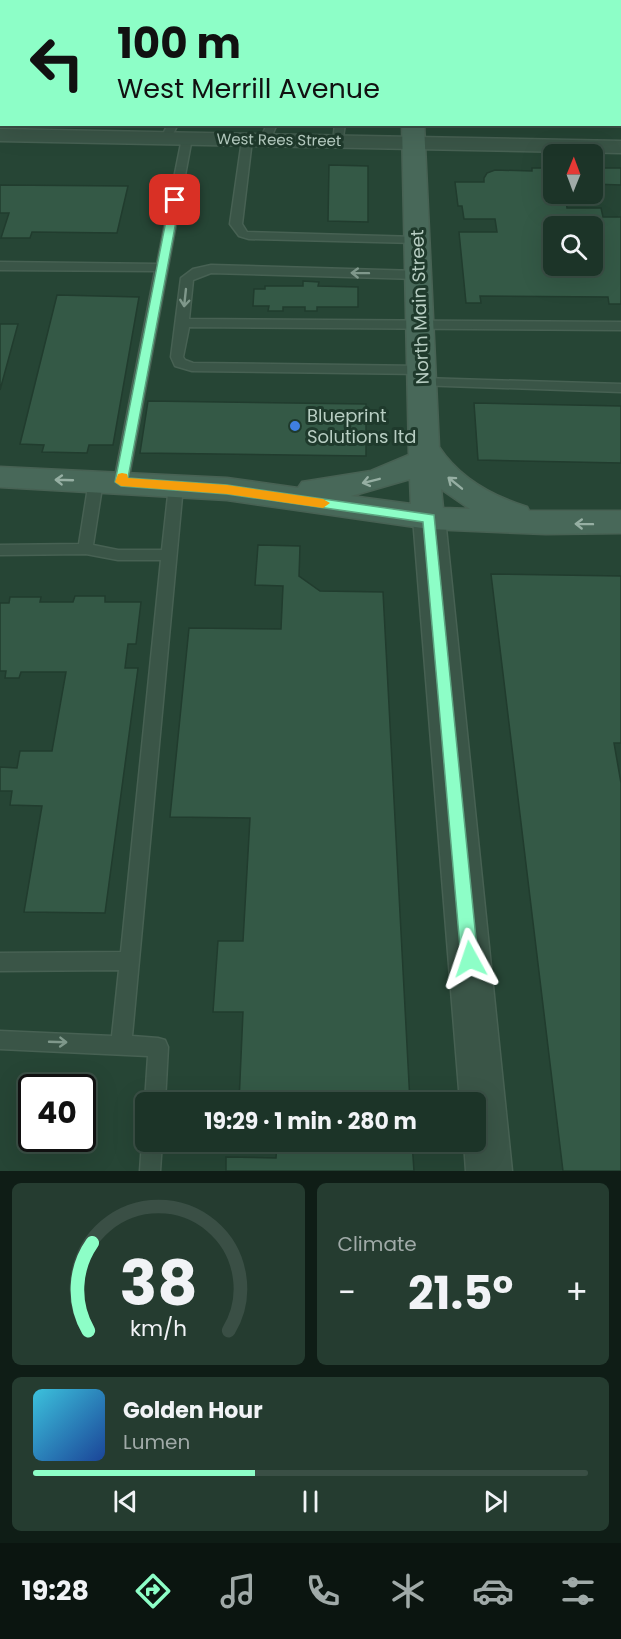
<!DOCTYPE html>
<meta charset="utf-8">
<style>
body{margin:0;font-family:Poppins,sans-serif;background:#253c30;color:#f1f3f6;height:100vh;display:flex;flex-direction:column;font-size:22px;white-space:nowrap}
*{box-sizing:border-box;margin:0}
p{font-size:20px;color:#a0aaa8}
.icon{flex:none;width:33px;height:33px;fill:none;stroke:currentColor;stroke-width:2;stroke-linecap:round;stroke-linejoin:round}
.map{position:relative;height:1171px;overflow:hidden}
.side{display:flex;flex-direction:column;gap:12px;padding:12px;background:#0f1d16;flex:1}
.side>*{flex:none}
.guide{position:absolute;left:0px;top:0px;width:621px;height:126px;box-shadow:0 6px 24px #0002,0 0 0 2px #3a4f45;background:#8dfec7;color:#111;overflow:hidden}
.needle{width:39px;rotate:1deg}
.controls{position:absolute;left:543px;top:144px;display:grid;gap:12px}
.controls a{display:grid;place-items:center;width:60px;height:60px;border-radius:9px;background:#1c3428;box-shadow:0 6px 24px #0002,0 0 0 2px #3a4f45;font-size:30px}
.speed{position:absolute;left:18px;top:1074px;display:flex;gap:12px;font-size:30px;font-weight:700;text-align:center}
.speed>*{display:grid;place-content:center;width:78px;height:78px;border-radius:50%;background:#1c3428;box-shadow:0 6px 24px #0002,0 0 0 2px #3a4f45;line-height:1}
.speed .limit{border:3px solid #111;border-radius:9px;background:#fff;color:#111}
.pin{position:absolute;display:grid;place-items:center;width:51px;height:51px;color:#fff;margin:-26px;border-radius:12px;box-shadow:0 3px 9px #0006}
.me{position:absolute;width:66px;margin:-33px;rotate:355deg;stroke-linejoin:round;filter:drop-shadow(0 0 4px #0008)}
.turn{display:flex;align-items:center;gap:21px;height:126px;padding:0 18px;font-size:27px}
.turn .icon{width:78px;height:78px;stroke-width:2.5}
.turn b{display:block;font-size:42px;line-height:51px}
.big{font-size:45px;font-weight:700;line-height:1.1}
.side .card{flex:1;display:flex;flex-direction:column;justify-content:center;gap:9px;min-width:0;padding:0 21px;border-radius:9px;background:#253c30}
.side .dial{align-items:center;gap:0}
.dial svg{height:156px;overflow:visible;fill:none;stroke:#3a4f45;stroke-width:7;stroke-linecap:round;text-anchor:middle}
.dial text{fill:#f1f3f6;stroke:none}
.song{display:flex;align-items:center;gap:18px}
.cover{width:72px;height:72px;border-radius:9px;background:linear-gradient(135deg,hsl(190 70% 55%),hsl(220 70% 35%))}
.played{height:6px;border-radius:3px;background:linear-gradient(90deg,#8dfec7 40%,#3a4f45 40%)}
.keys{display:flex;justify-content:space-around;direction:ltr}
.heat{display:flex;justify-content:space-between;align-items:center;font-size:33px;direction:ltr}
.side .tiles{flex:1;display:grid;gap:12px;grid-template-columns:1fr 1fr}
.card:last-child{grid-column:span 2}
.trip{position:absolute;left:135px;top:1092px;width:351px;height:60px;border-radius:9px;background:#1c3428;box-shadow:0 6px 24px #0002,0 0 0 2px #3a4f45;font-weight:700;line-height:60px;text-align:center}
.menu{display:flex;height:96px;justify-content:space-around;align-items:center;background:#0b1510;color:#a0aaa8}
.menu .icon{width:42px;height:42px}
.menu .current{color:#8dfec7}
.menu b{font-size:27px;color:#f1f3f6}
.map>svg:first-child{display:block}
.building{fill:#345946;stroke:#213c2e;stroke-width:1.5;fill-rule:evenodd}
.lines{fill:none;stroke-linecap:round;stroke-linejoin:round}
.service-casing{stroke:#476153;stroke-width:3}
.minor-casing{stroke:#476153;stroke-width:3}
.tertiary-casing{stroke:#476153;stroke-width:3}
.secondary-casing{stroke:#476153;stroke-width:3}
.service{fill:#3a5547;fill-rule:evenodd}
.minor{fill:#3a5547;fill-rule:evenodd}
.tertiary{fill:#3a5547;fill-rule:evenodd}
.secondary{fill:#486859;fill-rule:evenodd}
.oneway{stroke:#7f988b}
.oneway2{stroke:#96afa3}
.route{fill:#8dfec7;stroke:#5ca581;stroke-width:1.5}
.slow{fill:#f59e0b}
.shop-dot{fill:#3f7fe0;stroke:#1f3a2c;stroke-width:2}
.labels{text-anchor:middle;stroke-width:6;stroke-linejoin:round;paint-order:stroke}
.far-street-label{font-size:15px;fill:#b8cec3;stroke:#1f3a2c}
.street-label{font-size:18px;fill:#b8cec3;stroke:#1f3a2c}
.poi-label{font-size:18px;fill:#b8cec3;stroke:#1f3a2c;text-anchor:start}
</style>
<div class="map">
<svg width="621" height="1171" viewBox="0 0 621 1171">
<rect width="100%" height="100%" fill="#264535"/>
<!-- building -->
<g class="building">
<path d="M329,165L368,166V222L328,221Z"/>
<path d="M532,168H554V194H565L567,208H601L603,217H621V304H609L608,297L480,296L481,303H466L459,232H497L495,219H464L462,206H458L455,182H484V178L487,173L495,170L532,171ZM554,226H592V234H601L603,246H592V266H554V246H547L544,233H554Z"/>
<path d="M592,168H621V185L592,184Z"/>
<path d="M0,185L128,186L117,233L32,232L30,238H1L9,213H0Z"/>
<path d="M303,281L319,282L318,286L358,287V307H317V311H305V307H283V311H268L269,306H253L254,289H265V286H303Z"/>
<path d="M57,295L139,297L113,445H89L87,453L42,452L44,445L20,444Z"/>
<path d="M0,324H18L0,390Z"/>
<path d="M148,401L366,404V456L140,453Z"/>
<path d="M474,403L621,406V463L478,460Z"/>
<path d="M258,545L300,546L299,576L320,591L383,592L410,1102H239L243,1012H213L218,941H243L250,818L170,817L189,628L281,629L283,586L255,585Z"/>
<path d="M491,574L621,576V743H614L621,783V1171H563Z"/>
<path d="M75,596H105V602H141L136,644H128L125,668H138L105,913L24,912L42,806L10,805L12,791H0V767L17,768L20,751H52L66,672H21L19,678H5L6,671H0V603H9L10,597H41L40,602H73Z"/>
<path d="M277,1142H412L414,1171H226V1157L276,1158Z"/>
</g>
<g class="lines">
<!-- service casing -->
<g class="service-casing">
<g id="service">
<rect x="14" y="0" width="10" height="2"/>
<rect x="120" y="0" width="10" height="2"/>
<path d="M460,0H472L459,2Z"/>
<rect x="0" y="6" width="2" height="6"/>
<rect x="620" y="20" width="1" height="6"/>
<rect x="620" y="72" width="1" height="12"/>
<path d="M2,74V84H0V75Z"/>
<rect x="620" y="92" width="1" height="6"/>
<path d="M168,124H178L170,140L166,141L161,138Z"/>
<path d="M267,124H277L270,140L265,143L260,140Z"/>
<path d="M335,124H345L342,144L333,142Z"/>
<path d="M187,135L192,138L128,482L121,487L114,482L155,271L0,270V262L157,264L182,138Z"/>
<path d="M247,137L252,140L242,224L247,232L417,237L423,240L417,243L249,239L239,236L230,224L242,140Z"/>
<path d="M211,265L418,271L424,275L418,279L211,273L193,280L189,319L621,322V330L189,327L183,357L185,360L193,363L422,366L428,370L422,374L192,371L175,366L171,357L181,278L193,269Z"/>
<path d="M422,378L621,384V392L417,385L416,382L417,379Z"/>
<path d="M96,476L103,481L93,545L118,550H162L169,486L176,481L183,486L132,1036L158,1038L165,1040L168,1047L165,1102H145L148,1056L0,1049V1031L112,1036L119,970L0,971V953L121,952L161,560H118L86,554L0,555V545L79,544L89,481Z"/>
<path d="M145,1135L146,1142H162L160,1171H140L142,1142Z"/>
</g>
</g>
<!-- minor casing -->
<g class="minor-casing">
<path id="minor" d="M0,129L621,141V153L0,141Z"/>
</g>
<!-- tertiary casing -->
<g class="tertiary-casing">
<path id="tertiary" d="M429,507L440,510L445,518L512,1171H466L464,1142H476V1102H460L413,518L418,510Z"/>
</g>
<!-- secondary casing -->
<g class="secondary-casing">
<g id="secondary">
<rect x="398" y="0" width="20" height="2"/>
<path d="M402,124H424L439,447C460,479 492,496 527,507L529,511H621V533L546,534L429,529L227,500L0,487V467L227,478L298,488L302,482L371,471L409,455ZM410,479L411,504L351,496ZM441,489L470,509L443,508Z"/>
</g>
</g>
<!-- service -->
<use href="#service" class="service"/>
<!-- minor -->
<use href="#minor" class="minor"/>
<!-- tertiary -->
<use href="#tertiary" class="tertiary"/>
<!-- secondary -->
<use href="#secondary" class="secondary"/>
</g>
<!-- one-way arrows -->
<defs><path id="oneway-shaft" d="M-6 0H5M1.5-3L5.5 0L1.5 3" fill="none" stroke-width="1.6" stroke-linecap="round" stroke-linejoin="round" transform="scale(1.5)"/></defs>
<g class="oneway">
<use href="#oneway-shaft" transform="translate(360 273) rotate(-179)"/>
<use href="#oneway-shaft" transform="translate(185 298) rotate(96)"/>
<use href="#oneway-shaft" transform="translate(58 1042) rotate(2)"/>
</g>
<g class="oneway2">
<use href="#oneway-shaft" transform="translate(64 480) rotate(-178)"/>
<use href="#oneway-shaft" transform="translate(371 481) rotate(166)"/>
<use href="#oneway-shaft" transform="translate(455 483) rotate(-141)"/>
<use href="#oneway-shaft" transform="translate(584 524) rotate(-179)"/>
</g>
<!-- route -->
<path class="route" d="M175,197L180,200L128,478L227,485L434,515L478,959L476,964L470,967L463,964L461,959L423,522L227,494L121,486L115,482L170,200Z"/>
<!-- slow -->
<path class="slow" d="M122,473L127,474L128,478L227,485L323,499L330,503L323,508L227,494L121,486L115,482L118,474Z"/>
<!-- markers -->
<circle class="shop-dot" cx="295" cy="426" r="6"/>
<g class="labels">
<!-- far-street labels -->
<g class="far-street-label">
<text transform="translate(279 140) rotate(1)" y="5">West Rees Street</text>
</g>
<!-- street labels -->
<g class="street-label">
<text transform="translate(420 307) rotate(-92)" y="6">North Main Street</text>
</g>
<!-- poi labels -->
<g class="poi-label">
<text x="307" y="422">Blueprint<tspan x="307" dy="21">Solutions ltd</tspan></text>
</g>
</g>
</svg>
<div class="controls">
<a><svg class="needle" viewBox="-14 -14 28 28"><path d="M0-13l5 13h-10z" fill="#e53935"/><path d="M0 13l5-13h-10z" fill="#a0aaa8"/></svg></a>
<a><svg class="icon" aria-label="search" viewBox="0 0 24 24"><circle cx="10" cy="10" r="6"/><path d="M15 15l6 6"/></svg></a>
</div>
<div class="speed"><div class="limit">40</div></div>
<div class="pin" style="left:175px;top:200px;background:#d93025"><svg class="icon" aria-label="arrive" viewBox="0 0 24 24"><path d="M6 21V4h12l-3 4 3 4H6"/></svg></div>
<svg class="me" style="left:470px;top:959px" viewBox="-20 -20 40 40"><path d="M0-17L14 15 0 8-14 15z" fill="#8dfec7" stroke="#fff" stroke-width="4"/></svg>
<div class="trip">19:29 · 1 min · 280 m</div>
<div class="guide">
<div class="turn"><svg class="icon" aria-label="left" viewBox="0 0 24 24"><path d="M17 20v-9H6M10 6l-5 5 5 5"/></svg><div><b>100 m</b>West Merrill Avenue</div></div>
</div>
</div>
<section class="side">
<div class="tiles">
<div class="card dial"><svg viewBox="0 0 100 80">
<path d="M14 69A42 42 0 1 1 86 69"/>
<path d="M14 69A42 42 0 0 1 16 24" stroke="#8dfec7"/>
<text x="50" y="56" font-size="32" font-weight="700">38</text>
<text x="50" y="72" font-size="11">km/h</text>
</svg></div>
<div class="card"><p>Climate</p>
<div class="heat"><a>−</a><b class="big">21.5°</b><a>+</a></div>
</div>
<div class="card">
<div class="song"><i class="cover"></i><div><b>Golden Hour</b><p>Lumen</p></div></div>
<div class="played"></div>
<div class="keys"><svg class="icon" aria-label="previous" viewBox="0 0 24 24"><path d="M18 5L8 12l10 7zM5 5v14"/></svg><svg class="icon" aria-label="pause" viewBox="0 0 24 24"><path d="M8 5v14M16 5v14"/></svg><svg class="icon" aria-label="next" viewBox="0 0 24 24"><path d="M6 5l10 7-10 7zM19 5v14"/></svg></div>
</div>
</div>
</section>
<nav class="menu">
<b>19:28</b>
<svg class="icon current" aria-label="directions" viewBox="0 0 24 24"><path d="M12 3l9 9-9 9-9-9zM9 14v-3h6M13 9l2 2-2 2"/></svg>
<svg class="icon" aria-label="music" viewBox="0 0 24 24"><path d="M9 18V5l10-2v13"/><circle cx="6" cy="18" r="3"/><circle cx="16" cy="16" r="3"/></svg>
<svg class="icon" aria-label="phone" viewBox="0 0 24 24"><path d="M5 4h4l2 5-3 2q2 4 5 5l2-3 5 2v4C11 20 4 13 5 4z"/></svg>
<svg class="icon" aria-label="climate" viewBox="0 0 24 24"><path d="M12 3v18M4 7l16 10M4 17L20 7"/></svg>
<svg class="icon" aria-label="car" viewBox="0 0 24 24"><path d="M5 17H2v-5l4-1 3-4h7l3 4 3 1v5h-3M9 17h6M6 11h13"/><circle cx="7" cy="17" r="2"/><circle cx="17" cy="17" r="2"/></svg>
<svg class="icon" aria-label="filters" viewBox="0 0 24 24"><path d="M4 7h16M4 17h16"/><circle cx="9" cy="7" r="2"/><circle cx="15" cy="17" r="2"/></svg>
</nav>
